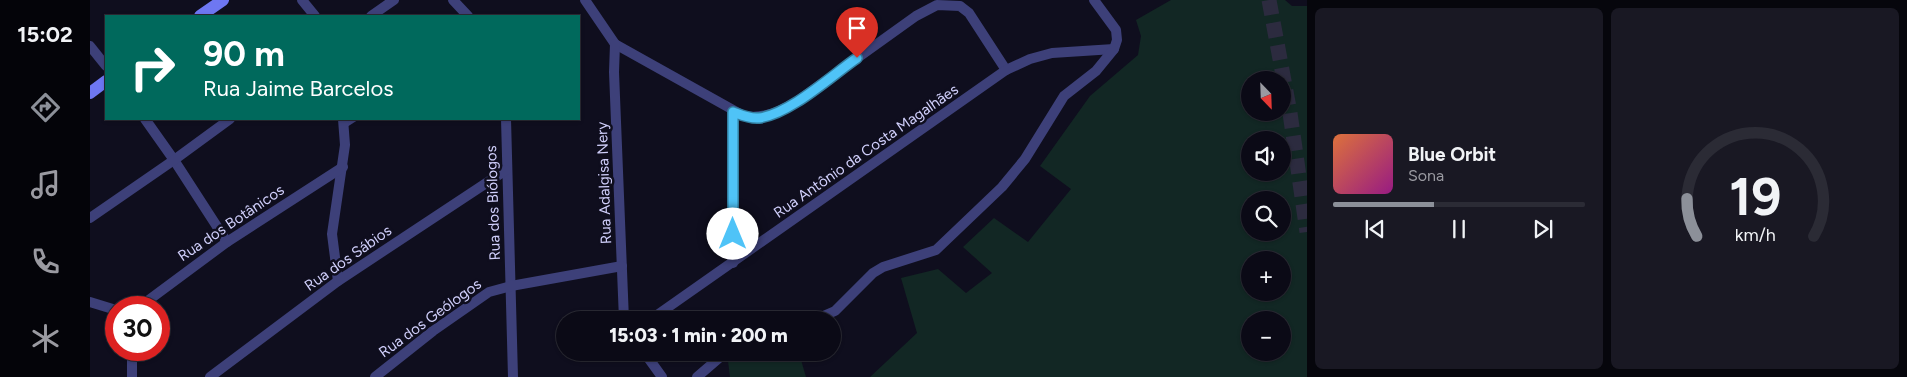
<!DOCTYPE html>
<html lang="pt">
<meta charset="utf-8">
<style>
body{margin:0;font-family:Figtree,sans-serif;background:#191823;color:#f1f3f6;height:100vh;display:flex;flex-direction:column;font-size:19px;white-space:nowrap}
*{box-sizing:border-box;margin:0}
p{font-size:16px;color:#9a9aa1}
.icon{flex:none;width:28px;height:28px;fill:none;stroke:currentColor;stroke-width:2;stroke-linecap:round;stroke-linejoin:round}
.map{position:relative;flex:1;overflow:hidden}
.sheet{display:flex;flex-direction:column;gap:8px;padding:8px;background:#06060c;width:600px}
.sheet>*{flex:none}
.banner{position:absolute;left:15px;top:15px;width:475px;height:105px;border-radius:0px;box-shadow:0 1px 4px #0004,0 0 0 1px #2b2b35;background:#00695c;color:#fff;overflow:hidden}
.needle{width:32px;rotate:157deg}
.buttons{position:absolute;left:1151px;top:71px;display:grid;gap:10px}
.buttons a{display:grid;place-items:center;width:50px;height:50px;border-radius:50%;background:#0b0a16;box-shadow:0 1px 4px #0004,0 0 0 1px #2b2b35;font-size:25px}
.speed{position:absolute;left:15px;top:296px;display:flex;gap:10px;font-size:25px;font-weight:700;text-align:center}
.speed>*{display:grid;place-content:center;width:65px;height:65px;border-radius:50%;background:#0b0a16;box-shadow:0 1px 4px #0004,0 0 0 1px #2b2b35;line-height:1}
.speed .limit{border:8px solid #d22;background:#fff;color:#111}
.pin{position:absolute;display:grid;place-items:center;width:42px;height:42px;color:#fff;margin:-51px -21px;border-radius:50% 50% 50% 0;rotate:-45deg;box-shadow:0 0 5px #0007}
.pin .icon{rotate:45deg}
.me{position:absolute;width:55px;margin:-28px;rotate:0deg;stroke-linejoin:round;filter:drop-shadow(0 0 4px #0008)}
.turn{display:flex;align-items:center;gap:18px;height:105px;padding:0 15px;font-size:22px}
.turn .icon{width:65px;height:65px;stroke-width:2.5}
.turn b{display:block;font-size:35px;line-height:42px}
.sheet .tile{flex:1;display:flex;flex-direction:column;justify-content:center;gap:8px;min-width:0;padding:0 18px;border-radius:8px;background:#191823}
.sheet .dial{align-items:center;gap:0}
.dial svg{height:130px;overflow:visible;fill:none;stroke:#2b2b35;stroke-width:7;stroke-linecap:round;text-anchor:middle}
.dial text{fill:#f1f3f6;stroke:none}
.song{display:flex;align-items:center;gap:15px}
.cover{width:60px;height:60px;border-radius:8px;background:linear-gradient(135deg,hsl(20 70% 55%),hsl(310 70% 35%))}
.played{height:5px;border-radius:2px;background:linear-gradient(90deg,#8c9099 40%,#2b2b35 40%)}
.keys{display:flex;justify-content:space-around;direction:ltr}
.sheet .tiles{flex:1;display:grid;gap:8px;grid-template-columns:repeat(2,1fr)}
.trip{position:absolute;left:466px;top:311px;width:285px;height:50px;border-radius:25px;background:#0b0a16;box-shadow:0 1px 4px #0004,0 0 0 1px #2b2b35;font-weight:800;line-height:50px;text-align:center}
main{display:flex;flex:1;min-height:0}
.dock{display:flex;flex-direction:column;width:90px;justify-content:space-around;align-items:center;background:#040409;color:#9a9aa1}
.dock .icon{width:35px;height:35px}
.dock .selected{color:#8c9099}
.dock b{font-size:22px;color:#f1f3f6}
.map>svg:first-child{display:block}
.green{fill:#122724;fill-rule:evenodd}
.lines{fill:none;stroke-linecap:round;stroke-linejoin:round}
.highway-tunnel{stroke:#2c2b3f;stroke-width:15;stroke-dasharray:15 8;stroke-linecap:butt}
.lane{stroke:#3d4079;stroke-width:5}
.street{stroke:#3d4079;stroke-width:10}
.secondary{stroke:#6e77f2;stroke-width:12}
.route-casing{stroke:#337fa1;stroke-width:12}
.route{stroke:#4fc3f7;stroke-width:9}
.labels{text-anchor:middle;stroke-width:5;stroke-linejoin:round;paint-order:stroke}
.street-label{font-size:15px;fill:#d0cffb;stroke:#0f0e1e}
</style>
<main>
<nav class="dock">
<b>15:02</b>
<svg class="icon selected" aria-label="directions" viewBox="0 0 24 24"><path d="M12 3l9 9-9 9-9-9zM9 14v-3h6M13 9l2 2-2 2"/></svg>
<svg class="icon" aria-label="music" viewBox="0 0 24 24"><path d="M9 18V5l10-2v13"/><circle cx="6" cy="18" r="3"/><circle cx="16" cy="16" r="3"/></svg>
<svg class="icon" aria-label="phone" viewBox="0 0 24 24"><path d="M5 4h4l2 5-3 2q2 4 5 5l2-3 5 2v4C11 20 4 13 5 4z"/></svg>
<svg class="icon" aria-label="climate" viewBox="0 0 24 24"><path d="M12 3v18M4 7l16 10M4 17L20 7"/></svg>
</nav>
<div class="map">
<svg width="1217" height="377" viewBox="0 0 1217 377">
<rect width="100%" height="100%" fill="#0f0e1e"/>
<!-- green -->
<g class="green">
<path d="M1081,0H1195L1202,6H1217V377H780L827,333L811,278L848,269L876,293L902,273L873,247L904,218L938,242L981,189L950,166L1000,96L1048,55L1051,36L1046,20ZM1160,80H1192V112H1160ZM1160,140H1192V172H1160ZM1160,200H1192V232H1160ZM1160,260H1192V292H1160ZM1160,320H1192V352H1160Z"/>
<path d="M663,353H709L716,377H640L638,361Z"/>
</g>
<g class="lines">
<!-- highway-tunnel -->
<path class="highway-tunnel" d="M1179,0L1200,113L1217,232"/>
<!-- lane -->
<path class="lane" d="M254,126L265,119"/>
<!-- street -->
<g class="street">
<path d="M212,0L225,16"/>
<path d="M363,0L378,16"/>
<path d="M495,0L525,44L654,116C675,119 688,112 706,102L826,16L847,5L870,6L879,13L916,70"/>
<path d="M281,16L304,0"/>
<path d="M525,44L524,72L534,320"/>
<path d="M0,46L16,66"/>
<path d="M55,119L84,160L137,242"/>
<path d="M416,119L423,377"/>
<path d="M0,218L84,160L140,119"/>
<path d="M643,263V112"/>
<path d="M248,281L242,234L255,145L253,119"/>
<path d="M0,302L26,310"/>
<path d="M48,308L137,242L253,167"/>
<path d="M560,320L916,70L940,59L962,53L1024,49"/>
<path d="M724,320L745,311L783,273L793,267L846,250L912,187L935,159L974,96L1006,71L1024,49L1027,40L1026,30L1004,0"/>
<path d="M42,350V377"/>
<path d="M554,352L572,377"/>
<path d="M120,377L248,281L416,170"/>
<path d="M285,377L343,331L399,292L421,286L532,266"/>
<path d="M607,377L636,352"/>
</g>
<!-- secondary -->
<g class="secondary">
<path d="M110,16L133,0"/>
<path d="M0,93L16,81"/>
</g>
</g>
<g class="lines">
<!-- route casing -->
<g class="route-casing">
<path id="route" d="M643,234V112C651,115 660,119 669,118C700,114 741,76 767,58"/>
</g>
<!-- route -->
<use href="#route" class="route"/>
</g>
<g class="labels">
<!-- street labels -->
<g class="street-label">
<text transform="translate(776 151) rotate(-35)" y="5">Rua Antônio da Costa Magalhães</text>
<text transform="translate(514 183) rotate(-92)" y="5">Rua Adalgisa Nery</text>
<text transform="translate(403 203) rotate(-92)" y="5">Rua dos Biólogos</text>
<text transform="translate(141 223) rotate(-34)" y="5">Rua dos Botânicos</text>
<text transform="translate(258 258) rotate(-35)" y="5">Rua dos Sábios</text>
<text transform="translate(340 318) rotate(-36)" y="5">Rua dos Geólogos</text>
</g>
</g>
</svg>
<div class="buttons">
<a><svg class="needle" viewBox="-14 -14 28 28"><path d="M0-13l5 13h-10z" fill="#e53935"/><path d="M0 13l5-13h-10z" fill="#9a9aa1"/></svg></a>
<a><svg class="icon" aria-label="sound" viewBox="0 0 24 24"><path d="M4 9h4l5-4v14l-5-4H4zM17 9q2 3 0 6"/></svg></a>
<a><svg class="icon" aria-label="search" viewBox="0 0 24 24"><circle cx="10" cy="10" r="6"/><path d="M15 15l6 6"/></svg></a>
<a>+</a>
<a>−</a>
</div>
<div class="speed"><div class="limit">30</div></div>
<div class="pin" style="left:767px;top:58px;background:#d93025"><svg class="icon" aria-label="arrive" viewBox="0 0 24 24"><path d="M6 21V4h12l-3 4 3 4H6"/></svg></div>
<svg class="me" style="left:643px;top:234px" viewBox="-20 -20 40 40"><circle r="19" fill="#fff"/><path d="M0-13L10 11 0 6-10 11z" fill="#4fc3f7"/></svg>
<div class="trip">15:03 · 1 min · 200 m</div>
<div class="banner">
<div class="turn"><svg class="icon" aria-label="right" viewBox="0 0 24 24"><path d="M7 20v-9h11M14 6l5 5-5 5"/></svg><div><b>90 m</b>Rua Jaime Barcelos</div></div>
</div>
</div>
<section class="sheet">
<div class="tiles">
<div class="tile">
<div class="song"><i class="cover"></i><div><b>Blue Orbit</b><p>Sona</p></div></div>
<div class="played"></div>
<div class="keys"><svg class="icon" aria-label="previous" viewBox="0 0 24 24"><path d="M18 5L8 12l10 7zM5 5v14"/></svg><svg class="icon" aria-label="pause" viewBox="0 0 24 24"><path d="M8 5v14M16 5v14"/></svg><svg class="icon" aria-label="next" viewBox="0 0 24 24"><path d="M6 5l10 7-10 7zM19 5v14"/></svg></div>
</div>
<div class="tile dial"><svg viewBox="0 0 100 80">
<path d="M14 69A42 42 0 1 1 86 69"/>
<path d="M14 69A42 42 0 0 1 8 46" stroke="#8c9099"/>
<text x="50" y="56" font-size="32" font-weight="700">19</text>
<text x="50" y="72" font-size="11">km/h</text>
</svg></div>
</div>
</section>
</main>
